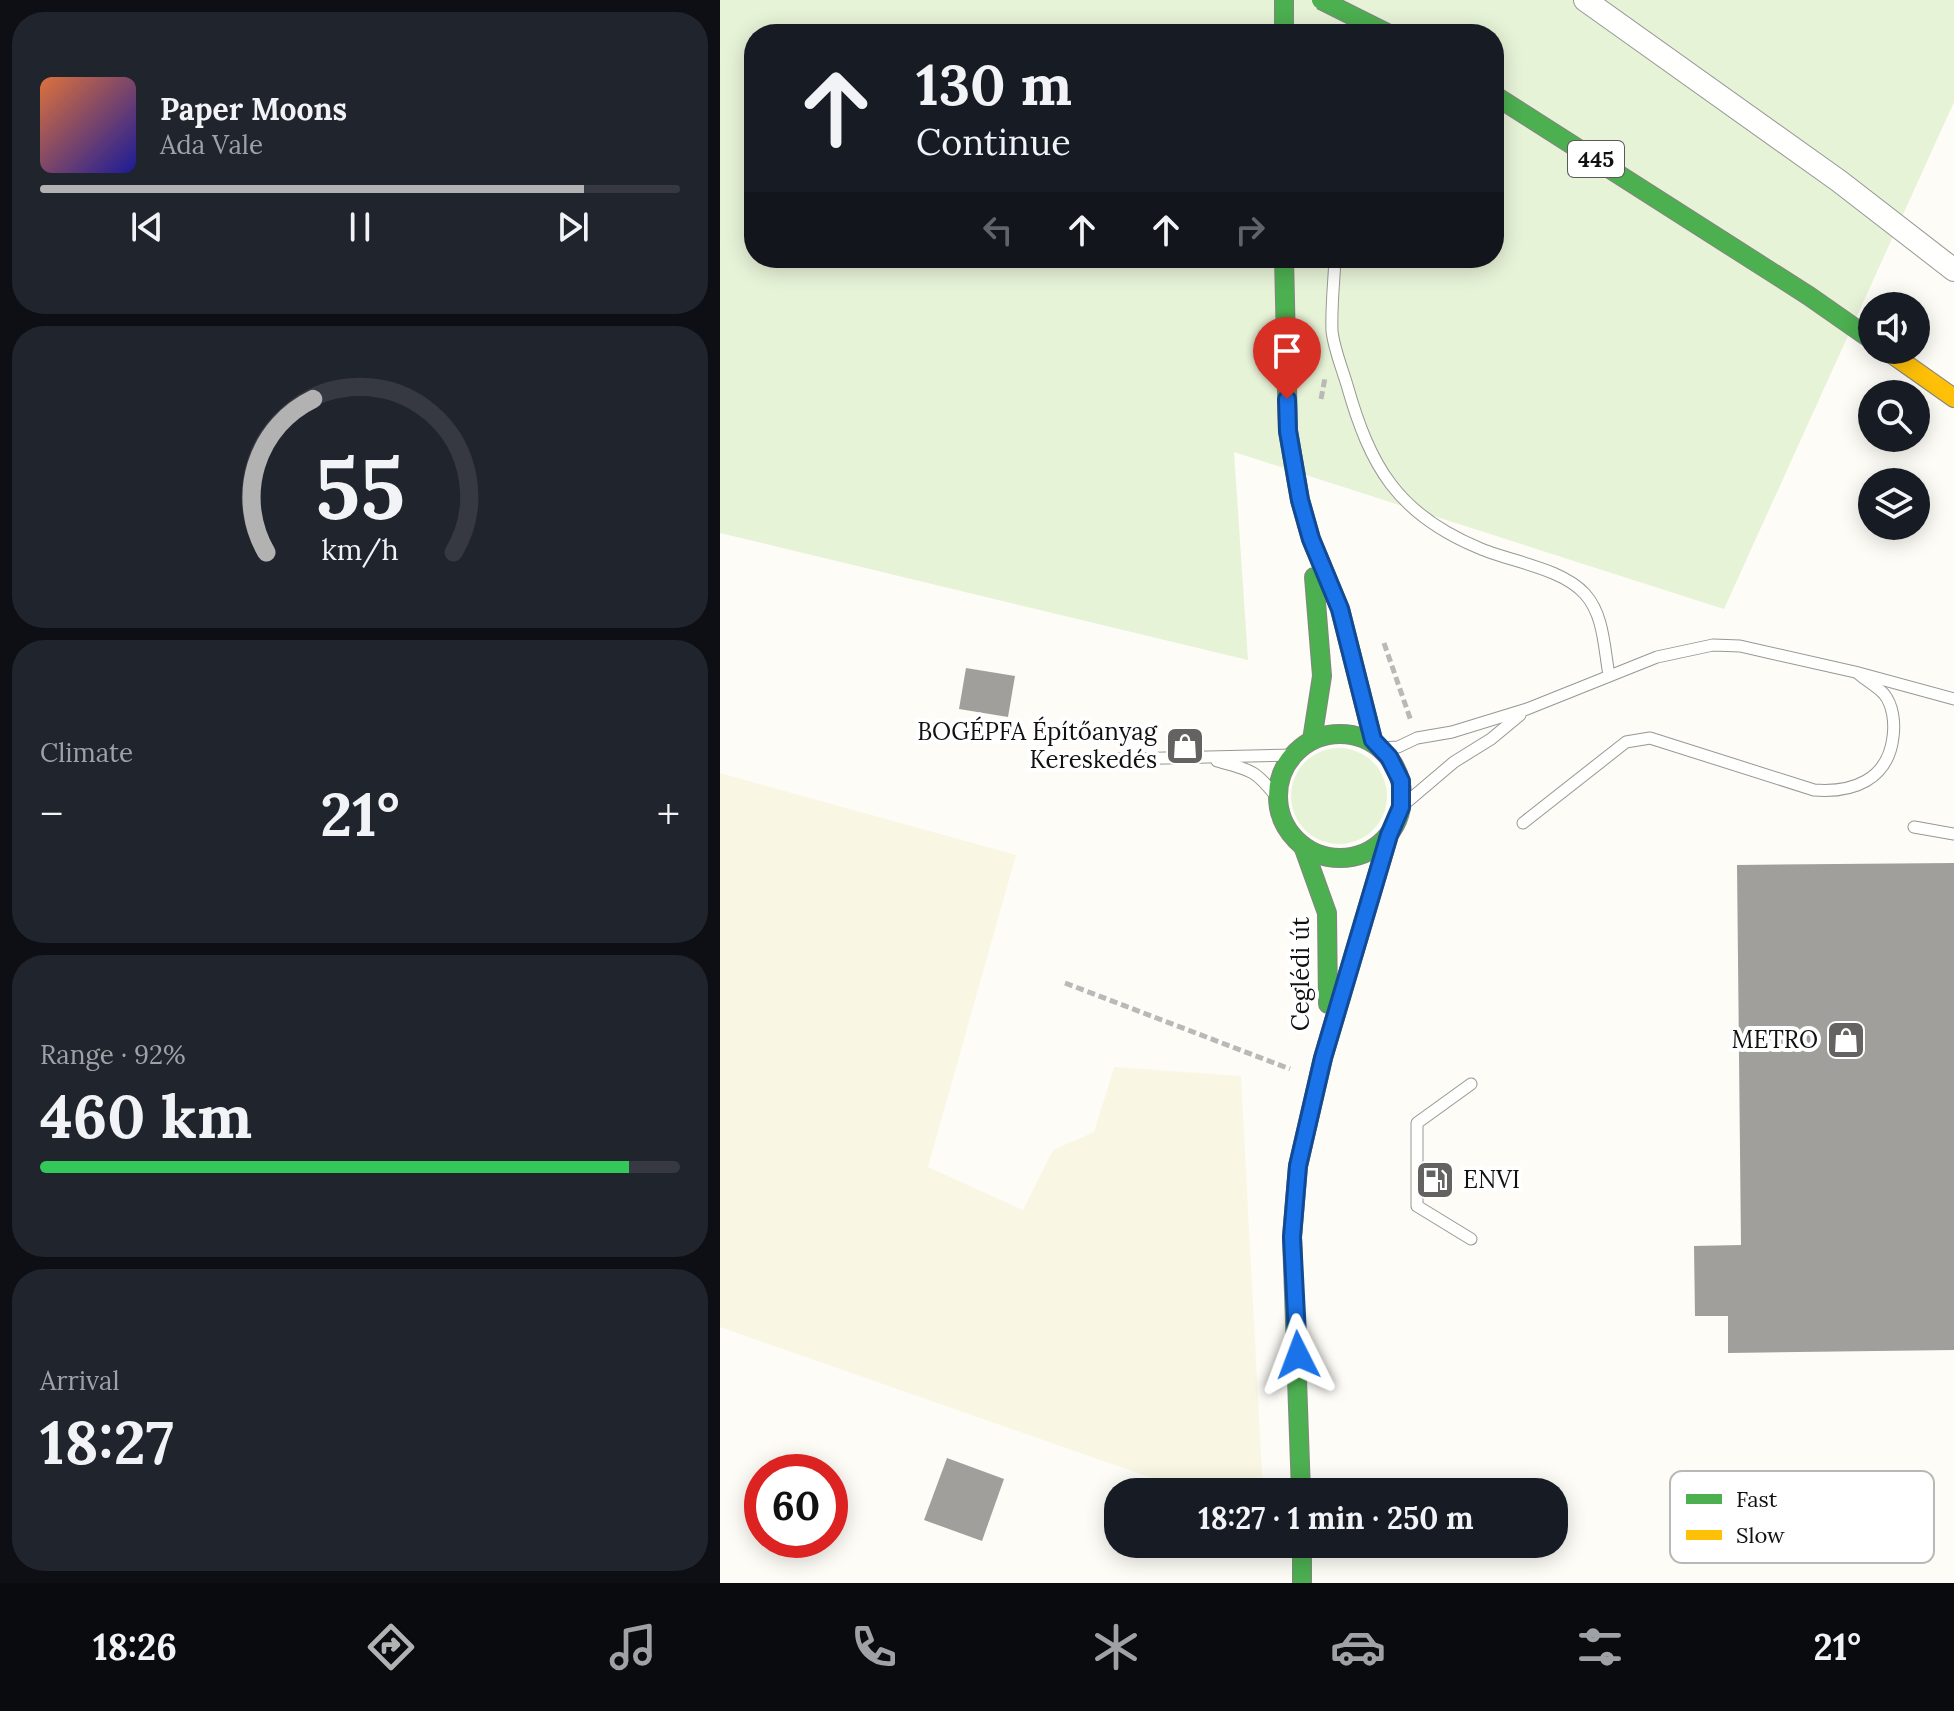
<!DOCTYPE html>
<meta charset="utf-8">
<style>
body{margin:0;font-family:Lora,serif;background:#20242c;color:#f1f3f6;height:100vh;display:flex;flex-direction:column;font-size:30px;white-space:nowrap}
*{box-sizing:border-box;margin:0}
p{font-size:26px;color:#9ea1a6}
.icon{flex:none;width:44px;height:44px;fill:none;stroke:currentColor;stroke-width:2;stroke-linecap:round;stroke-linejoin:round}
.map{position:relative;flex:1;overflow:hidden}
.panel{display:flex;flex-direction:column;gap:12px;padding:12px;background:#0d0f14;width:720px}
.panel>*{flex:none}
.guide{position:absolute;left:24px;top:24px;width:760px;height:244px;border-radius:32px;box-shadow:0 4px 20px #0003;background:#171b24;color:#f1f3f6;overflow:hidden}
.buttons{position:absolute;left:1138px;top:292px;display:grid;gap:16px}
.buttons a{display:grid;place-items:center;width:72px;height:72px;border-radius:50%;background:#171b24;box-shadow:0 4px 20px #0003;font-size:40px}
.speed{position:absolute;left:24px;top:1454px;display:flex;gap:16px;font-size:40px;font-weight:700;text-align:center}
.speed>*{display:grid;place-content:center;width:104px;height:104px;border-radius:50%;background:#171b24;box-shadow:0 4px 20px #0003;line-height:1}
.speed .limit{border:12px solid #d22;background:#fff;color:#111}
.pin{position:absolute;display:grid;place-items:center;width:68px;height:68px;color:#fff;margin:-82px -34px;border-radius:50% 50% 50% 0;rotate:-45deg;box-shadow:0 0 8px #0007}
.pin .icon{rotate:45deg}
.me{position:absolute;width:88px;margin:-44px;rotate:357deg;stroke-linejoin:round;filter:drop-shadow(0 0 6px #0008)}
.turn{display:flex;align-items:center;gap:28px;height:168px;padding:0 40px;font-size:36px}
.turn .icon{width:104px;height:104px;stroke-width:2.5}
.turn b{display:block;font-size:56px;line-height:68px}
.lanes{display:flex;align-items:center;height:76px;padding:0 40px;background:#0003;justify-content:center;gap:40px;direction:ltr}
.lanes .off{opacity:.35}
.big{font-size:60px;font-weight:800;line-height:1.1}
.panel .widget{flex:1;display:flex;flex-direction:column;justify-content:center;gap:12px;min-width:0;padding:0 28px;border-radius:32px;background:#20242c}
.panel .dial{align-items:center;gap:0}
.dial svg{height:208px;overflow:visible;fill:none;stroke:#363941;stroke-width:7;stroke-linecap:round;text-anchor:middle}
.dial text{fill:#f1f3f6;stroke:none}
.song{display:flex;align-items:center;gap:24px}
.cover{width:96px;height:96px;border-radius:12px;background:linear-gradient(135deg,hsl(20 70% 55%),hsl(240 70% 35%))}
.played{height:8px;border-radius:4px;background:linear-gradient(90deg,#b2b2b3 85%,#363941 85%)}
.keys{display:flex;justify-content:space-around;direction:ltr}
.heat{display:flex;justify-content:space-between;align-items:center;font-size:44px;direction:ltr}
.charge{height:12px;border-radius:6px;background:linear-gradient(90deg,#34c759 92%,#363941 0)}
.trip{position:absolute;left:384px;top:1478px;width:464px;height:80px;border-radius:32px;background:#171b24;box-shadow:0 4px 20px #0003;font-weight:800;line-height:80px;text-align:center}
.tabs{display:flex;height:128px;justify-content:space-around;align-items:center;background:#090b0e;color:#9ea1a6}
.tabs .icon{width:56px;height:56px}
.tabs .active{color:#b2b2b3}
.tabs b{font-size:36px;color:#f1f3f6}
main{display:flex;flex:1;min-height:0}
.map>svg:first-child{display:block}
.farmland{fill:#f9f7e4}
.green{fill:#e7f3d7;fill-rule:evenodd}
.building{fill:#a19f9c}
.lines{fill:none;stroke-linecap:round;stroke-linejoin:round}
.lane-casing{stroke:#979795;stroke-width:13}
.street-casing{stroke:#979795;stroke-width:24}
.fast-casing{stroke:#858482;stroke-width:20}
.slow-casing{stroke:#858482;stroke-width:20}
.path{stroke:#b9b9b8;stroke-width:5;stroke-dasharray:8 4;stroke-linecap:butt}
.lane{stroke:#fffffe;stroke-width:11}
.street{stroke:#fffffe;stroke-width:22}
.fast{stroke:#4caf50;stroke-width:18}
.slow{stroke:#ffc107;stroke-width:18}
.fast-bridge-casing{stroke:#858482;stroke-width:20;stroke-linecap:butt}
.fast-bridge{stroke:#4caf50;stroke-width:18}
.route-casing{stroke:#114b97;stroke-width:20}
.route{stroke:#1a73e8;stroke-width:14}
.labels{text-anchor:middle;stroke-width:8;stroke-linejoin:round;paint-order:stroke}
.shield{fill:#fff;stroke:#585858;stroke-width:2}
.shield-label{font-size:22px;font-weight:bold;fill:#111}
.poi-label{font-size:24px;fill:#111;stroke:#fff;text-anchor:end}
.street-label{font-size:24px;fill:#111;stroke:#fff}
.key{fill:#fff;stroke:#b8b8b8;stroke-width:2}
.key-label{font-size:22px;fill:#111}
</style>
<main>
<section class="panel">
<div class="widget">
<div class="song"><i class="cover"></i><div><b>Paper Moons</b><p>Ada Vale</p></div></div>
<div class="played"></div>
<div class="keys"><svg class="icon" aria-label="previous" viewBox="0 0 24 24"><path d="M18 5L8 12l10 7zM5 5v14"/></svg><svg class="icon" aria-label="pause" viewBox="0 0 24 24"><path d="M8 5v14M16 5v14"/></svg><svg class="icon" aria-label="next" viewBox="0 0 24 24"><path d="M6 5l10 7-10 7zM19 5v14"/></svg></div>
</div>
<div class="widget dial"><svg viewBox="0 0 100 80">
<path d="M14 69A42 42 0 1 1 86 69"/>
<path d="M14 69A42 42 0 0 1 32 10" stroke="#b2b2b3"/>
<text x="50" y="56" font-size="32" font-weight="700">55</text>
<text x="50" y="72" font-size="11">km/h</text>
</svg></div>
<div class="widget"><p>Climate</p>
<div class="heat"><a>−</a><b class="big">21°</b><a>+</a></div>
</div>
<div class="widget"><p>Range · 92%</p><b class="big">460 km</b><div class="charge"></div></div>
<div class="widget"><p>Arrival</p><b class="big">18:27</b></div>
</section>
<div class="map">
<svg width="1234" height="1583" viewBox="0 0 1234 1583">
<rect width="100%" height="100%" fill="#fdfcf7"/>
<!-- farmland -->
<path class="farmland" d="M0,773L296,855L208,1167L303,1210L333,1150L374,1132L394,1067L521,1076L543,1492H472L0,1327Z"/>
<!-- green -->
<g class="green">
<path d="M0,0H1234V102L1004,609L514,452L528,660L0,533ZM34,34H774V258H34Z"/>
<circle cx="619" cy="796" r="48"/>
</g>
<!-- building -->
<g class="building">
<path d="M246,668L295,676L288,717L239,709Z"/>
<path d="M1234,863V1350L1008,1353V1316H975L974,1246L1021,1245L1017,865Z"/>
<path d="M227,1458L284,1479L262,1541L204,1520Z"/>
</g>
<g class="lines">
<!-- lane casing -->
<g class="lane-casing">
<g id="lane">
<path d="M615,258C614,282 611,308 612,331C614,349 622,368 627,385C650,466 677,514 759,548C791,562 842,568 865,594C884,615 884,648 889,675"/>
<path d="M659,748L678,747L697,738L732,732L807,709L937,657L993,645L1020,646L1135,672L1234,699"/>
<path d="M361,760L573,755"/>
<path d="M497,761C531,770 536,770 558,799"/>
<path d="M681,807L734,762L771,739L800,715"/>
<path d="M803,823L906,742L930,738L1094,790C1133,793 1168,780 1173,737C1175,723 1173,705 1164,694C1158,687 1147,681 1139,674"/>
<path d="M1194,827L1234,834"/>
<path d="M751,1239L697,1206V1123L751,1084"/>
</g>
</g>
<!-- street casing -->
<g class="street-casing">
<path id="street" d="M865,0L1119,181L1234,270"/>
</g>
<!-- fast casing -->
<g class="fast-casing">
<g id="fast">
<path d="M564,0V34"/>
<path d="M774,95L1089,296L1152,340"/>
<path d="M564,258L568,431L580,500L591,539L620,609L653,740"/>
<circle cx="620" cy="796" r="62"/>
<path d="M592,740L602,676L594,577"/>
<path d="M583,846L607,913L608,1004"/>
<path d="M581,1492L572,1237L578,1166L603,1058L669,835"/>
<path d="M582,1544V1583"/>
</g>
</g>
<!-- slow casing -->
<g class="slow-casing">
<path id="slow" d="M1166,350L1234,398"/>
</g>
<!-- path -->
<g class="path">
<path d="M601,399L605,378"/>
<path d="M664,643L691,721"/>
<path d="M345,983L570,1069"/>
</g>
<!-- lane -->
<use href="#lane" class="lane"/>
<!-- street -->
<use href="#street" class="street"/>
<!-- fast -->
<use href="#fast" class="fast"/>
<!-- slow -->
<use href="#slow" class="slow"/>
<!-- fast-bridge casing -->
<g class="fast-bridge-casing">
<path id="fast-bridge" d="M601,0L669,34"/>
</g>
<!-- fast-bridge -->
<use href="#fast-bridge" class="fast-bridge"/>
</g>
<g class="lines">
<!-- route casing -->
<g class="route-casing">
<path id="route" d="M567,399L568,431L580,500L591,539L620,609L653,740L669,757L681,781V807L669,835L603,1058L578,1166L572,1237L578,1355"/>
</g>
<!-- route -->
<use href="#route" class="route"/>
</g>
<!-- icons -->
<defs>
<g id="shop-square" transform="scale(2)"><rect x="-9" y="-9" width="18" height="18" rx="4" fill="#646362" stroke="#fff"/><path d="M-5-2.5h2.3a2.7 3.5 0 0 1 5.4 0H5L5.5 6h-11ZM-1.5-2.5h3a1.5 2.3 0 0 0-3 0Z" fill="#fff"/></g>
<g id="fuel-square" transform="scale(2)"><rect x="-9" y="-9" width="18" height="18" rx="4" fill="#646362" stroke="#fff"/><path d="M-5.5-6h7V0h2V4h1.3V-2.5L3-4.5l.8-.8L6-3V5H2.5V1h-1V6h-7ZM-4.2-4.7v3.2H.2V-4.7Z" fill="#fff"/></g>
</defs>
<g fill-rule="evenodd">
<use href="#shop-square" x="465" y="746"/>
<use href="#shop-square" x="1126" y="1040"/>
<use href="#fuel-square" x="715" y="1180"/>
</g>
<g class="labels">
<!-- shield labels -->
<rect class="shield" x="848" y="141" width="56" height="36" rx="6"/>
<g class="shield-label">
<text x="876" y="167">445</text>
</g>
<!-- poi labels -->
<g class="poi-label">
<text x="437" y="740">BOGÉPFA Építőanyag<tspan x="437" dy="28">Kereskedés</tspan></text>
<text x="1098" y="1048">METRO</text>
<text x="743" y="1188" text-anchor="start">ENVI</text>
</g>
<!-- street labels -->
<g class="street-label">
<text transform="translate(581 974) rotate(-90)" y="8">Ceglédi út</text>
</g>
</g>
<!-- legend -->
<rect x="950" y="1471" width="264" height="92" rx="12" class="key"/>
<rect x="966" y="1494" width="36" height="10" fill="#4caf50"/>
<rect x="966" y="1530" width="36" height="10" fill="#ffc107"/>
<g class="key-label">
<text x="1016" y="1507">Fast</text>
<text x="1016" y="1543">Slow</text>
</g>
</svg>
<div class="buttons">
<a><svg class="icon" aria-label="sound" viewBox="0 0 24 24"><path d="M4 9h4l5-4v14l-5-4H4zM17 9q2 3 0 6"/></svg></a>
<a><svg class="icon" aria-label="search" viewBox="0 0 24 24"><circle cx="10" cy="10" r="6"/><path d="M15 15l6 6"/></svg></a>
<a><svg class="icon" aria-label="layers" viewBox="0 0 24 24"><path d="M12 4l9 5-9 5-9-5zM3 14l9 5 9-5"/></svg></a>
</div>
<div class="speed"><div class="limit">60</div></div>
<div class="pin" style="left:567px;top:399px;background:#d93025"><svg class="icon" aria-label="arrive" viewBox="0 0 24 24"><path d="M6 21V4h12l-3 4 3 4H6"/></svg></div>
<svg class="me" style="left:578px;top:1355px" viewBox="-20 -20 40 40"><path d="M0-17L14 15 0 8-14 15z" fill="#1a73e8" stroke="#fff" stroke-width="4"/></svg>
<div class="trip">18:27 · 1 min · 250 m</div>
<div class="guide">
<div class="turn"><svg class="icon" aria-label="ahead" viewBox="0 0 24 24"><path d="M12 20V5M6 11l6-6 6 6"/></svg><div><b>130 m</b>Continue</div></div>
<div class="lanes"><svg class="icon off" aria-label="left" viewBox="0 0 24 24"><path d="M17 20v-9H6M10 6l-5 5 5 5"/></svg><svg class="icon" aria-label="ahead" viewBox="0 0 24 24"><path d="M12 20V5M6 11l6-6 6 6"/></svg><svg class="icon" aria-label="ahead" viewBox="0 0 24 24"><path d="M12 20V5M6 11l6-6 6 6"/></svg><svg class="icon off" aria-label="right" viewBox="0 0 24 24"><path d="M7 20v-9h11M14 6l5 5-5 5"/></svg></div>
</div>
</div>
</main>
<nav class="tabs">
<b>18:26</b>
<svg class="icon active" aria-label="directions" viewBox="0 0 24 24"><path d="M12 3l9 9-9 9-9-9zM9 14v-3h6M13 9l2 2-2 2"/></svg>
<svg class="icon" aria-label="music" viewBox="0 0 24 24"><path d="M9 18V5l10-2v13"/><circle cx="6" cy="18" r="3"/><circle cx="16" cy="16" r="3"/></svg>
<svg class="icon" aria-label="phone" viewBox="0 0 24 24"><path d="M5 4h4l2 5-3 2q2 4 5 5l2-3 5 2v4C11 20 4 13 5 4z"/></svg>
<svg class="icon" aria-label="climate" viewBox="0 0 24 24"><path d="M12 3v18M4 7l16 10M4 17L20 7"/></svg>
<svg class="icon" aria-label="car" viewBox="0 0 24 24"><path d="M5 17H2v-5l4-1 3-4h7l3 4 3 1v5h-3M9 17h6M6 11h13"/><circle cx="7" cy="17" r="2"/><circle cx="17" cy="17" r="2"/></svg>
<svg class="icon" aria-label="filters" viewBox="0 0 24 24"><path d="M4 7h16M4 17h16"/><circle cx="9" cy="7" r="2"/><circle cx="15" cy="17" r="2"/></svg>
<b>21°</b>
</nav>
